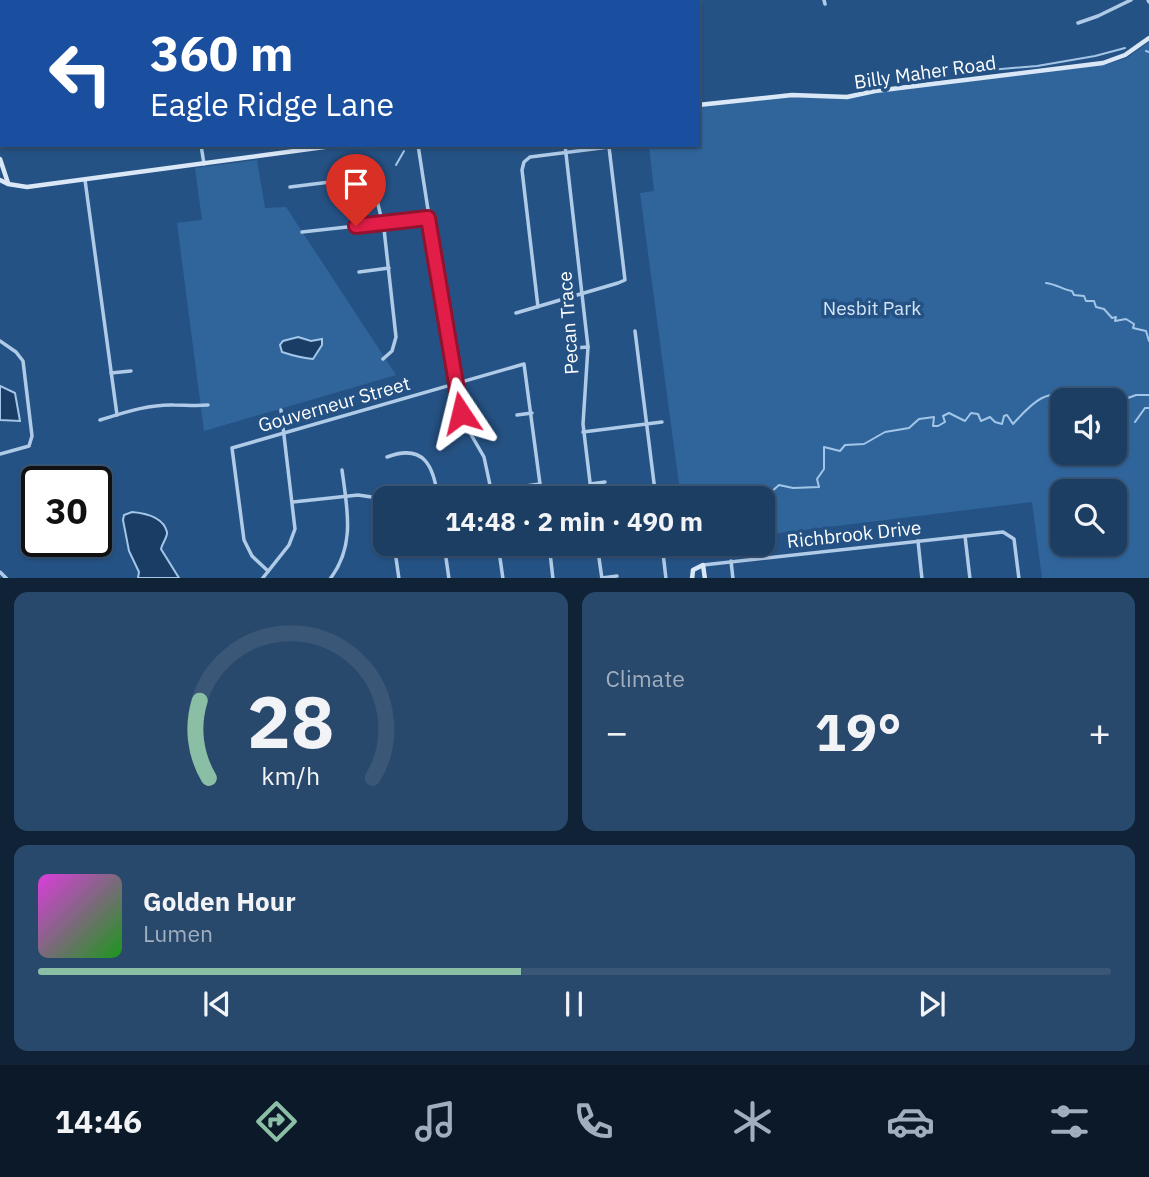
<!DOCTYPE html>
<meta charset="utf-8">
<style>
body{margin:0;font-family:"IBM Plex Sans",sans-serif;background:#29496c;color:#f1f3f6;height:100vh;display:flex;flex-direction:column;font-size:26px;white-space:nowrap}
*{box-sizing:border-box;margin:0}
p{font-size:23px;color:#a0aebe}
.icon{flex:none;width:38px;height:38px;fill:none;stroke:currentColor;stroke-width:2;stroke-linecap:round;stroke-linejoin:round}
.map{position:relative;height:578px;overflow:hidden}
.details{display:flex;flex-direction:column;gap:14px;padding:14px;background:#0f2236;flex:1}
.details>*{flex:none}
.top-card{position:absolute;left:0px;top:0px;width:700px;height:147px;box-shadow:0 2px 5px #0004,0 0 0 2px #3a5778;background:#1a4fa0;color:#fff;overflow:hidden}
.tools{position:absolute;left:1050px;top:388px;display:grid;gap:14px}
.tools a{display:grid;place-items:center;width:77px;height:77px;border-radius:14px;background:#1c3e63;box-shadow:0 2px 5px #0004,0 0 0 2px #3a5778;font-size:35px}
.speed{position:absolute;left:21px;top:466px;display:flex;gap:14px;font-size:35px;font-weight:700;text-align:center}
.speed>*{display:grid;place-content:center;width:91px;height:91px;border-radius:50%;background:#1c3e63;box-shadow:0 2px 5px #0004,0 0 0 2px #3a5778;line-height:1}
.speed .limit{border:4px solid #111;border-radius:10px;background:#fff;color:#111}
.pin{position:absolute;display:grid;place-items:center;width:60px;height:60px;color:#fff;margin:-72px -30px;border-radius:50% 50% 50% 0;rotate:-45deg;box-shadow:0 0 7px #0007}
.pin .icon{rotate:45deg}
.me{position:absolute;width:77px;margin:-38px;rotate:350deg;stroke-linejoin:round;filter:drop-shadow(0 0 5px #0008)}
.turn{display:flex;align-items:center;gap:24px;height:147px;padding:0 35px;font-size:32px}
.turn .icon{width:91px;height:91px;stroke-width:2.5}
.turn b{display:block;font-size:49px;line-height:60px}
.big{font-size:52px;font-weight:800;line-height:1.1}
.details .tile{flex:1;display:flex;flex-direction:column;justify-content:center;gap:10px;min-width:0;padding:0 24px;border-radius:14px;background:#29496c}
.details .dial{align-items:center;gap:0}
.dial svg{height:182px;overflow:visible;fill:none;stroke:#3a5778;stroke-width:7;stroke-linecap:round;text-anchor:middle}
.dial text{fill:#f1f3f6;stroke:none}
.song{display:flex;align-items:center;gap:21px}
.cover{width:84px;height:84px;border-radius:10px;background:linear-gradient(135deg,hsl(300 70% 55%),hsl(120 70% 35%))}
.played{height:7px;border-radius:4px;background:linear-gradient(90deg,#8abfa5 45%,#3a5778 45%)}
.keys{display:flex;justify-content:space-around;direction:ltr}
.heat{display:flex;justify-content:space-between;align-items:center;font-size:38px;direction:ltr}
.details .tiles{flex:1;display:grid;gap:14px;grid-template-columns:1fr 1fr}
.tile:last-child{grid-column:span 2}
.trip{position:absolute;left:373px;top:486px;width:402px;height:70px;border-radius:14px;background:#1c3e63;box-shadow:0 2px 5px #0004,0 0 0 2px #3a5778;font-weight:800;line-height:70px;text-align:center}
.menu{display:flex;height:112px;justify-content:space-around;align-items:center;background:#0b1928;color:#a0aebe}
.menu .icon{width:49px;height:49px}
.menu .active{color:#8abfa5}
.menu b{font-size:32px;color:#f1f3f6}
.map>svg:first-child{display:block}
.green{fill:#30659c;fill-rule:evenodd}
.water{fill:#1a3d65;stroke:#a3c6e8;stroke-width:2}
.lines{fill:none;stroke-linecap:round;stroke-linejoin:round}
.stream{stroke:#a3c6e8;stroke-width:2}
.street{stroke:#afcbe8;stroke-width:3.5}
.secondary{stroke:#d9e7f7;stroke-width:4.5}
.route-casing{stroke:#92132f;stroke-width:18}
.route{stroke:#e11d48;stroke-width:12}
.labels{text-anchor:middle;stroke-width:7;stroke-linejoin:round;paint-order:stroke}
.street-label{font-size:19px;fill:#fff;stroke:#255284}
.park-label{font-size:19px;fill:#d2e4f6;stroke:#255284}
</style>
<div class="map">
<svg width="1149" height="579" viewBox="0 0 1149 579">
<rect width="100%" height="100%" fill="#255284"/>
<!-- green -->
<g class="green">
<path d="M1149,42V578H1042L1032,502L763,535V499H681L640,193L654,191L649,145H698V105L797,95L843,98L938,81L1108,64L1127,58ZM1062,401H1115V453H1062ZM1062,492H1115V544H1062Z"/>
<path d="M257,160L265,208L286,207L396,375L204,431L177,223L202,220L195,168Z"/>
</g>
<!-- water -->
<g class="water">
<path d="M298,337L311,341L322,339V345L313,359C303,358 291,355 282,352L280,345L283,341Z"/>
<path d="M0,386L15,393L20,421L0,420Z"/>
<path d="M132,512C144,513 163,516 167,532C168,536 162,544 161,549L179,578H138L139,572L129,551L123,520L124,515Z"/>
</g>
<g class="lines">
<!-- stream -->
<g class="stream">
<path d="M1146,51L1149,52"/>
<path d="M990,70L1037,66L1095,56L1125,48"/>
<path d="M972,72L981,71"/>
<path d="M396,165L404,151"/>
<path d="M1046,283C1056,284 1064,290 1072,291L1074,295L1084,296L1086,301H1094L1096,307L1104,309L1112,318L1116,317L1115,321L1126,319L1134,324L1133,328L1146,331L1149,341"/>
<path d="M1135,422L1145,408H1149"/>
<path d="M695,486H703L701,493L717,485L720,488L733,486L738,488"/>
<path d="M720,499L731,496L738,488H747L752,499"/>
<path d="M763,499L779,485L793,488L819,487L817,479L824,469V447L840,451L845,445L864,444L885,432L909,428L919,419L934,417L933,426H938L945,422L943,416L949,413L965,421L971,413L978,414L981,421L990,417L995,422L1002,424L1004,416L1007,415L1013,424C1021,415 1032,403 1042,398C1063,387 1091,408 1114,397L1120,401L1136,395H1149"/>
</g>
<!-- street -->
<g class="street">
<path d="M110,0L111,2"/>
<path d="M244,0L245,2"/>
<path d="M392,0V2"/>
<path d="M824,0L825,4"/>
<path d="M1148,0L1149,2"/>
<path d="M1078,23L1098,16L1131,0"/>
<path d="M201,145L204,164"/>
<path d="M418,145L458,404L465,424L484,457L493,499"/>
<path d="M565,145L588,347L583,424L592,499"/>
<path d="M85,180L117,415"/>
<path d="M290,187L362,178L368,179L373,184L384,229L396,337L392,351L383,359"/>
<path d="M302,232L428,218"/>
<path d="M359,272L389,268"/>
<path d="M516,313L618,283L625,280L609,147L530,157L524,162L522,170L538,307"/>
<path d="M635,331L656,499"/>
<path d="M0,341L16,352L23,361L32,436L29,446L0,454"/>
<path d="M573,348L588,347"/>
<path d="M111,373L131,371"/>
<path d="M517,415L532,413"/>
<path d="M100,420C123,413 149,404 174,405C186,405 195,406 208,405"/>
<path d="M583,432L662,422"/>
<path d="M387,457C424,443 434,466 438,499"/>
<path d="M590,484L605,482"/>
<path d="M293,502L358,495L385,499"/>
<path d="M965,536L970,579"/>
<path d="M918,541L922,579"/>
<path d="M444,544L449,579"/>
<path d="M498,544L503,579"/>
<path d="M549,544L553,579"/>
<path d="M597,544L602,579"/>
<path d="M662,544L666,579"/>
<path d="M731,561L733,579"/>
<path d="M703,565L1003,532L1014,539L1019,579"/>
<path d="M268,571L252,556L244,540L232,448L524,364L540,484L435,499"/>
<path d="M0,572L7,579"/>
<path d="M602,578L617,576"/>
<path d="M262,579L289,545L295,529L281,410"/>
<path d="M330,579C356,545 347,508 342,470"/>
<path d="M399,579L395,551L442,544"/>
</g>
<!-- secondary -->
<g class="secondary">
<path d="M621,0V2"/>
<path d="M630,0V2"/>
<path d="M698,105L792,95L847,97L875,91L1103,63L1125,55L1149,38"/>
<path d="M0,159L8,183"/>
<path d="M0,180L8,184L27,187L339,145"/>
<path d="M692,579L693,570L703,565L705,579"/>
</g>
</g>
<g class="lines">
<!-- route casing -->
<g class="route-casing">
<path id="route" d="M356,226L428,218L461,413"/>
</g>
<!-- route -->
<use href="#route" class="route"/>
</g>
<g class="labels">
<!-- street labels -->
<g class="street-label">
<text transform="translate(925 72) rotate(-8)" y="7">Billy Maher Road</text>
<text transform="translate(568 323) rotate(-94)" y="7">Pecan Trace</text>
<text transform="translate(334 404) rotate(-16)" y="7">Gouverneur Street</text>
<text transform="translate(854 534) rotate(-6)" y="7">Richbrook Drive</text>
</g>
<!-- park labels -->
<g class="park-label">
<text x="872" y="315">Nesbit Park</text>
</g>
</g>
</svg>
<div class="tools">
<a><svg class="icon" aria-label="sound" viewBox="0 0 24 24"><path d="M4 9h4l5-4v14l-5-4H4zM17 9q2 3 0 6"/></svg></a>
<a><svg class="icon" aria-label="search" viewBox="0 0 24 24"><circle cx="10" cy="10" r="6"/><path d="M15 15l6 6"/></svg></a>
</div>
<div class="speed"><div class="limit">30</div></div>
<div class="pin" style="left:356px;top:226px;background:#d93025"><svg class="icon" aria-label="arrive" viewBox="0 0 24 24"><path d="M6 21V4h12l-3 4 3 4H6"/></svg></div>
<svg class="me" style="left:461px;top:413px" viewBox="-20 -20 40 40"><path d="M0-17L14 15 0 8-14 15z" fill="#e11d48" stroke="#fff" stroke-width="4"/></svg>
<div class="trip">14:48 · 2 min · 490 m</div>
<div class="top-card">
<div class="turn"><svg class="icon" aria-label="left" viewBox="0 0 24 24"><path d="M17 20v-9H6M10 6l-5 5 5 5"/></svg><div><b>360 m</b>Eagle Ridge Lane</div></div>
</div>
</div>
<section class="details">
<div class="tiles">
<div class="tile dial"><svg viewBox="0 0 100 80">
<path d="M14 69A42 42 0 1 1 86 69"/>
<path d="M14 69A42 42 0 0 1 10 35" stroke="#8abfa5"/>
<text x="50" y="56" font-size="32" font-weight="700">28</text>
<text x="50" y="72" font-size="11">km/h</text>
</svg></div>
<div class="tile"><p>Climate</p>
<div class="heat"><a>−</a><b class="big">19°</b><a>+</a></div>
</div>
<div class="tile">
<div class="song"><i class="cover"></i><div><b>Golden Hour</b><p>Lumen</p></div></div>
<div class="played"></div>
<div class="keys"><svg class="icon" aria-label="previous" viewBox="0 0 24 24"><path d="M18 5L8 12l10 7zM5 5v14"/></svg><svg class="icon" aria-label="pause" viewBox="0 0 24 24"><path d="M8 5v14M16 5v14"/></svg><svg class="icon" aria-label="next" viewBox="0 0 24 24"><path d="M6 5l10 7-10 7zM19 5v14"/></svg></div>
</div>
</div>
</section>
<nav class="menu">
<b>14:46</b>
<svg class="icon active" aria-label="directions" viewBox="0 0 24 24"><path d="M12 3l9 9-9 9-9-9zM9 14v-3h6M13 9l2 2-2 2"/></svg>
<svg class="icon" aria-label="music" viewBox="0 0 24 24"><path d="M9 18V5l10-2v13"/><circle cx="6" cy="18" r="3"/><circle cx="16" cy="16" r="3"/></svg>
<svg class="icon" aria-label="phone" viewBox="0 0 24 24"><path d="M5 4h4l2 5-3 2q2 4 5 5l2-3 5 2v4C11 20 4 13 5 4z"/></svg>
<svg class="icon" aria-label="climate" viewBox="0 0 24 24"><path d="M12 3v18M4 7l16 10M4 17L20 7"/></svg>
<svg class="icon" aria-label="car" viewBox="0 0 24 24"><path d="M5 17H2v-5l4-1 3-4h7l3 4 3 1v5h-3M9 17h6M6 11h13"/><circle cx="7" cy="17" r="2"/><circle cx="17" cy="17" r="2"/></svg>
<svg class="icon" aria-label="filters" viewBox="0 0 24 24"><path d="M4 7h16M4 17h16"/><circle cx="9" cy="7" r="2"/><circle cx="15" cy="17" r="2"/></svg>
</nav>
